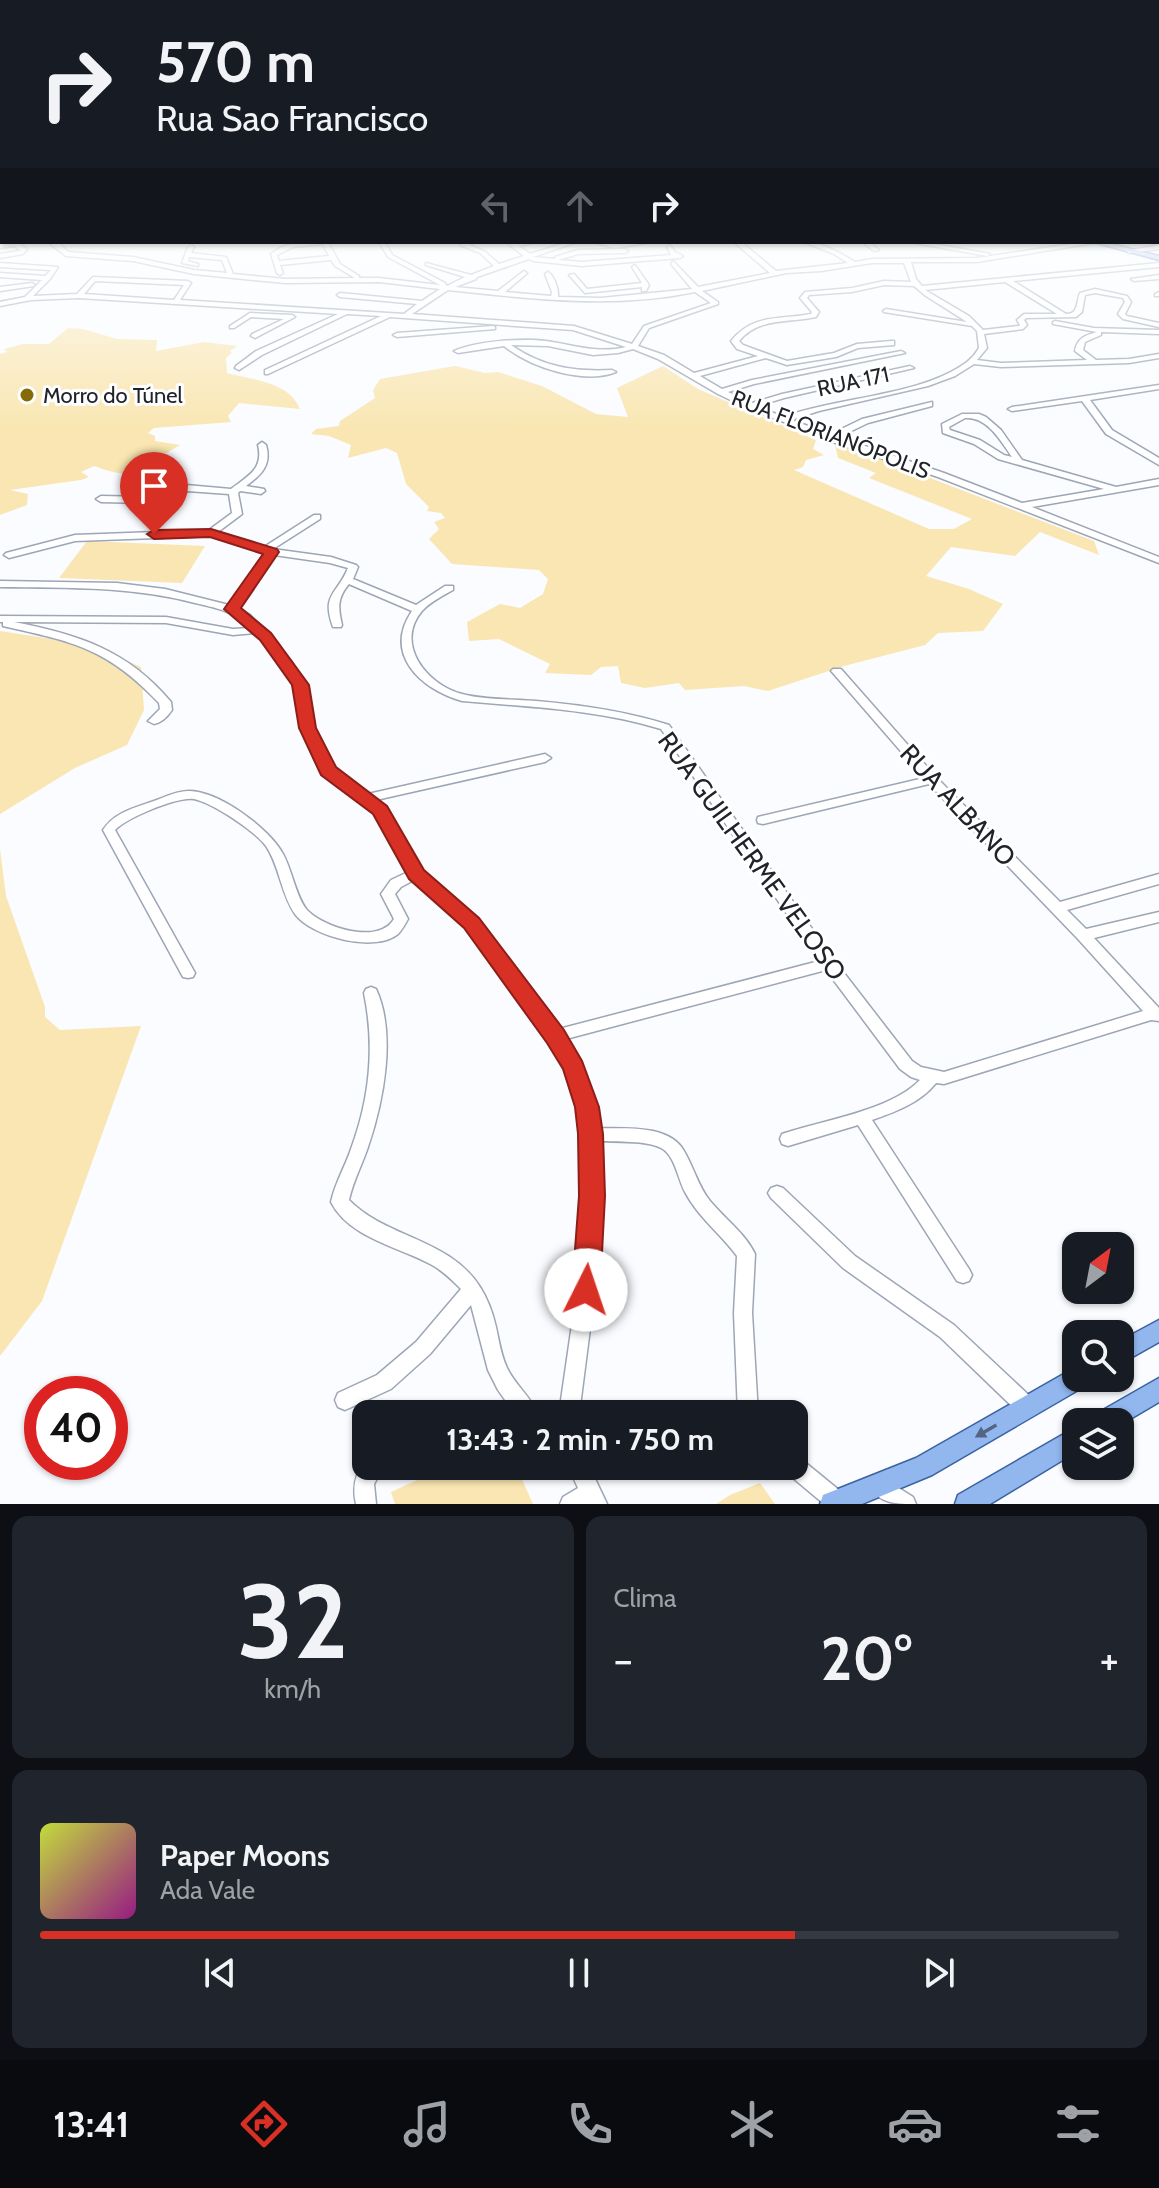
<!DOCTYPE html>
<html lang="pt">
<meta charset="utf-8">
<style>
body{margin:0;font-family:Cabin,sans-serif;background:#20242c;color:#f1f3f6;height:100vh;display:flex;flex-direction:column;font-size:30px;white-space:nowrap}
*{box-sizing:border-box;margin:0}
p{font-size:26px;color:#9ea1a6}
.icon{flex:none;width:44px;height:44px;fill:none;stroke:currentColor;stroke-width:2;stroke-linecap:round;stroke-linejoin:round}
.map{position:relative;height:1504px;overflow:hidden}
.panel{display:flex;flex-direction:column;gap:12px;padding:12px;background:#0d0f14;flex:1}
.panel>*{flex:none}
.banner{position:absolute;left:0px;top:0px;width:1160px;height:244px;box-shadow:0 2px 6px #0004;background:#171b24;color:#f1f3f6;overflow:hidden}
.needle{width:52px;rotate:32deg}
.tools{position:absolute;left:1062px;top:1232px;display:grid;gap:16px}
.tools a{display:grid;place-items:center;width:72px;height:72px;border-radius:16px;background:#171b24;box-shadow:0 2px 6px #0004;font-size:40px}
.speed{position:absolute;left:24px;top:1376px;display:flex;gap:16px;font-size:40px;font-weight:700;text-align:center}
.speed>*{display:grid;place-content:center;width:104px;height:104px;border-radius:50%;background:#171b24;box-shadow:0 2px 6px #0004;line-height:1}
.speed .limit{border:12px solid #d22;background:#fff;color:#111}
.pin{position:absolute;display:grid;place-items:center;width:68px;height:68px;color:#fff;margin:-82px -34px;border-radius:50% 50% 50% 0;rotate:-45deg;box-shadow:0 0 8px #0007}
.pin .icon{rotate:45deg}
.me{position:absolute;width:88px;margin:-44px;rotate:4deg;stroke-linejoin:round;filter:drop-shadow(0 0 6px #0008)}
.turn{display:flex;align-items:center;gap:28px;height:168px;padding:0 24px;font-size:36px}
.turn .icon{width:104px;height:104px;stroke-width:2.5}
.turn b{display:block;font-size:56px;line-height:68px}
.lanes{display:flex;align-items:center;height:76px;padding:0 24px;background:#0003;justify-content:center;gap:40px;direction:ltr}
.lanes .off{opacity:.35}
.big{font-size:60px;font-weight:700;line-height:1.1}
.panel .card{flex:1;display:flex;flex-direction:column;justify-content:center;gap:12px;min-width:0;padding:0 28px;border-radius:16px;background:#20242c}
.panel .dial{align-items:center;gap:0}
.dial b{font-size:104px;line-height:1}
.song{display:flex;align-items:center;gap:24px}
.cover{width:96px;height:96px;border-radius:12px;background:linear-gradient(135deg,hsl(70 70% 55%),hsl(310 70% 35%))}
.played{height:8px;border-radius:4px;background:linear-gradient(90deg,#d93025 70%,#363941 70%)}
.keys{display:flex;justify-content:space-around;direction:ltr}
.heat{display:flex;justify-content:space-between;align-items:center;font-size:44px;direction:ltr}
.panel .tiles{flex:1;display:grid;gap:12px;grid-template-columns:1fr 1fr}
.card:last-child{grid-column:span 2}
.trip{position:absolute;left:352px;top:1400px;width:456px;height:80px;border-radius:16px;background:#171b24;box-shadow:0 2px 6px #0004;font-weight:700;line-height:80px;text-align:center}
.menu{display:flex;height:128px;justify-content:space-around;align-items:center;background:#090b0e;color:#9ea1a6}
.menu .icon{width:56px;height:56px}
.menu .on{color:#d93025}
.menu b{font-size:36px;color:#f1f3f6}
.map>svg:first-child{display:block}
.green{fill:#f9e6b2}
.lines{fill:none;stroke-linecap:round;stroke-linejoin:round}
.stream{stroke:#d6c591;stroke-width:2}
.minor-casing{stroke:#9da6b5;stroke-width:3}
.major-casing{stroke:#3b63a1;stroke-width:3}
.minor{fill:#fff;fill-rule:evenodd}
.major{fill:#92b6ee;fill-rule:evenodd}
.oneway{fill:#536582}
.route{fill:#d93025;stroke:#8d1f18;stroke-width:2}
.poi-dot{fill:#856b07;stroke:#fff;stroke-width:3}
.labels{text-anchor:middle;stroke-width:6;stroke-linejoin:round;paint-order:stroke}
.far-street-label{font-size:22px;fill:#202329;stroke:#fff}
.far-poi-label{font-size:22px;fill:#202329;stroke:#fff;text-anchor:start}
.street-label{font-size:26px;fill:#202329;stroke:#fff}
</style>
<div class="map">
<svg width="1159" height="1504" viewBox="0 0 1159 1504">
<rect width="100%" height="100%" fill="#fafcff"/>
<!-- green -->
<g class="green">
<path d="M68,328L83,329L117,339L157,340L156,351L204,342L237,346L230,351L232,353L226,358L227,373C251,380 289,381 300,409L239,403L228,416L231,422L154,428L148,433L155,436V441L180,445L151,462L158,466C139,479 115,474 94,466L81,472L89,477L81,480L10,490L28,494L27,505L0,515V354L7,352L4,349L23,344H49Z"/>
<path d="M455,366L485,373L498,372L542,386L596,414L628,417L617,388L663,366L698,389L816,440L813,449L824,455L806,460L803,467L794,470L929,529H954L972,519L869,478L876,473L838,458L834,441L1094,541L1099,555L1040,532L1015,556L951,547L926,576L969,589L1003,604L983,631L938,633L925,645L844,666L768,691L744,686L685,690L679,683L645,688L621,683L618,666L601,667L591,675L545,673L550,664L499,639L469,641L467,622L500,604L520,608L543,594L548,579L539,570L452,564L429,539L439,529L434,522L445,518L441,513L427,511L429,507L406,484L397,453L386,448L348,458L351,445L329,436L311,434L316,429L339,426L340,421L375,398L373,390L380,379Z"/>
<path d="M87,541L205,546L182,583L59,578Z"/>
<path d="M0,631L91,645L141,667L144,710L127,745L75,768L0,814Z"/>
<path d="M0,849L6,896L45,1007V1017L60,1030L141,1026L42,1301L0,1356Z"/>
<path d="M448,1466H516L533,1504H395L391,1492Z"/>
<path d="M760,1483L775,1504H716L730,1495Z"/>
</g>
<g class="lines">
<!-- stream -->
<path class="stream" d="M0,301L26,297"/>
<!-- minor casing -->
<g class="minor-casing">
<g id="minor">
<path d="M1159,225V229L1158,230V226Z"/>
<path d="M23,242L21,245L27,249L23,254L0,258V254L19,251L20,250L14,246L0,248V244Z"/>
<path d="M48,242L60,244L68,252L133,257L194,270L227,273L222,260L189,257L188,261L198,264V266L182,263L188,247L191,245L194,247L191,253L226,257L233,274L285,279L355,278L335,266L331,260L280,265L283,273L280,275L277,273L271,254C288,240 307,242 328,242L340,264L359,276V278H379L440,285L388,257L379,242H385L392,255L445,283L447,286L465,277L426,265V263L471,275L494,266L480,253L460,245L466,242H475L469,245L484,251L499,264L524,256L506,242H537L519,246L530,254L568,242H577L533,257L555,259V257L578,250L625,249L628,251L625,253L578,254L558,260L582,262L671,255L667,247L670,245L675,252L683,256L680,258L582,266L533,261L529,259L477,277L476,279L455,287L498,291L524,271L527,273L526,274L505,292L551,296L552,292L545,274L548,272C554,276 559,289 558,297L601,298L692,289L671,264L673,261L698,287L770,273L734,242H741L776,271L848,263L834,254L804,242C822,242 840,253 855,262L872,259L977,258L1085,242H1100L977,262H911L916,279L922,286L1159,263V267L1013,281L1066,314C1079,314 1076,302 1080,293L1095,289L1127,296L1131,302L1125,314L1127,316L1159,323V327L1123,319L1118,314L1125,302L1123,298L1095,293L1085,295L1082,312L1076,317L1026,318L1024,320L1027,325L1023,329L984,334L987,348L977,360L1001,363L1087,360L1075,351C1077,338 1086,335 1097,332L1053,324V322L1055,321L1094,328L1159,330V334L1101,332V335L1085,342L1083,350L1096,360L1129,359L1159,354V358L1129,363L1001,367L974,364L955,376L928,386L819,411L791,420L831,434L862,419L932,402V406L868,423L839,437L944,473L1022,503L1104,489L998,459L974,444L943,433L942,424L962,414H979L986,417L1001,430L1022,460L1116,487L1159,479V485L1032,507L1159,557V563L938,477L827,440L826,438L747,408L718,394L658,359L633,349L618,353L593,355L548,346L511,345C542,367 575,372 612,370L616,372C583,385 530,367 504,346L458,353L454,351C476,341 523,338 546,341C574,345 598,354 626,347L573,330L390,317L268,374H265V370L381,316L347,314L262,355L239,370L235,368L236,366L256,351L338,314L79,298L31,300L0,306V302L25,297L42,280L0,277V273L45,276L51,270L0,267V263L58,267L50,279L33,296L77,294L93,277L188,281L191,283L180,300L404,314L417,304L340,297L337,295L340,293L422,301L440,289L379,282L285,283L194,274L133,261L66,256ZM323,244L329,256L279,261L277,255L293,247ZM872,263H904L911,282L884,281L852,288L805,292L800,298L812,312L811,314C780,320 754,313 731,341L737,349L758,356L694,373L664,355L638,346L649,328L718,304V302L702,291L786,273L821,271ZM95,281L184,285L174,300L84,294ZM1005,282L1057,314H1024L1017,320L1020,325L1019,326L983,330L969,316L925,290ZM884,285L914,286L926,296L967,322L886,309L883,311L884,312L972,326L977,331L979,348C976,353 972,358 967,362C922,396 837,397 783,417L758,406L784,398L914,368L910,366L782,394L752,403L728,392L754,384L905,353L901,351L752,380L722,389L700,376L766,358L787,365L836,357L858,348L894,345V341H891L857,344L834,353L787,361L743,345L739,341C759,317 789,323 816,317L819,312L807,298L809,295L852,292ZM448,290C531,299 613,309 695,292L711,303L644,326L632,344L574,326L412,314ZM965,418C987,416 1001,441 1012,457L1004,455L980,440L950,430L949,427Z"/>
<path d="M592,242L614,244L653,242L614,248Z"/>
<path d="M862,242H869L879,250L874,251Z"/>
<path d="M909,242H923L990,254L987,256Z"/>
<path d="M1159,245V249L1129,253L1126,251Z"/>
<path d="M635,265L649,285L646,291H642V287L585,293L569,275L574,274L587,289L642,283L632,267Z"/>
<path d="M1159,275V279L1134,281L1131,279Z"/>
<path d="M32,283L34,284V286L0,291V287Z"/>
<path d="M1159,292V296H1155V294Z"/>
<path d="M250,313L292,315L295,317L255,338L251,336L252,334L284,319L251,317L234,328H230V326Z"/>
<path d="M493,326L495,327V329L397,337L393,335L397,333Z"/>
<path d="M1159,385V389L1090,400L1112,430L1159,458V465L1106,434L1082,401L1012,411L1008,409L1012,407Z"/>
<path d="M262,442L266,445C272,465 261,475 246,486L264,489L265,491L261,494L240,491L238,493L242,514L218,532L264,547L314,515H320V519L273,549L331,557L356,565L358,567L353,579L416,605L445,586H453V590C442,596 430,602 422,611C394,644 427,685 462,694C484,700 513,699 536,701C582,705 625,711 669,725L834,960L912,1061L921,1067L944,1072L1143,1011L1078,939L929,784L763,824L758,823L757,820L758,817L924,778L833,673L831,671L833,669H841L936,777L1060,902L1159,874V884L1067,910L1086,929L1159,912V922L1094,938L1159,1008V1021L1151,1020L944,1084L936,1083C920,1103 895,1112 872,1120L969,1269L972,1275L969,1281L963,1283L957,1281L858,1125L788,1146L782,1144L780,1139L782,1134C823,1120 890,1111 920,1080L911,1077L900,1069L826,970L566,1039C582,1067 594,1095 598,1128C625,1129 669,1124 684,1151C694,1168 698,1186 710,1201C725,1219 745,1233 755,1254L752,1313L758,1414H738L734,1313L737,1256C721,1234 698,1217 685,1192C678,1179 675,1155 661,1148C646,1140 616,1142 599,1141L601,1196L595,1290L579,1414H559L577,1290L583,1196L579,1107L566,1068L551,1040L466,926L414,880L401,887L395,894L408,919C405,924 402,930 398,934C375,953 312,937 295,914C281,894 280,867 266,846C255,831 213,803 194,799C178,796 126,818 115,830L195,973L193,977L188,978L183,977L103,830C115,812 134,808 154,801C165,797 177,791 189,791C219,791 270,829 283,854C292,870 296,897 307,910C324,928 379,945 394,919L381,894L391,880L408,872L376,812L322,771L302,728L294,685L281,663L255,633L233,635L166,623L14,622C77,634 128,650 171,702L172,710C168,716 161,723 154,724L148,721L160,709L159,703C107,648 74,642 3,626V622H0V616L166,617L233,629L250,628C235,611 216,608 195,603C131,586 66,588 0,587V581L117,583L165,589L229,605L265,553L210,536L75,541L9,558L4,555L6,553L75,535L209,530L232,513L229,494L187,491L148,503L101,502L96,499L101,496L147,497L186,485L231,489C248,476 264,469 258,445ZM274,555L330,563L348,568C337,595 321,594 333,627H341L342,625C338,608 337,598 349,584L412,611C383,654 420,689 462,701C529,707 596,709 661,729L819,961L559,1029L476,920L421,871L387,810L376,800L545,762L551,758L545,754L368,794L333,769L314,728L306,685L291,661L250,615L238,608Z"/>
<path d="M371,987L376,989C397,1034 383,1103 368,1147C362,1165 353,1181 349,1200C378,1229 417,1235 450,1257C476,1274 489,1297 496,1327C499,1341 501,1355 507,1368C515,1385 531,1397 538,1414H515L498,1390L488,1370L471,1305L430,1354L391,1389L345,1410L338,1407L335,1400L338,1393L377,1375L416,1342L461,1289C452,1280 443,1271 432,1265C400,1247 349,1238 331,1202C335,1183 345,1167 351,1149C370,1098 375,1046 364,993L366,989Z"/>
<path d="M777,1186L783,1188L855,1256L954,1325L1034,1400L1037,1407L1034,1414L1027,1417L1020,1414L940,1337L843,1268L771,1198L768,1193L771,1188Z"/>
<path d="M794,1456L801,1459L845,1495L848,1504H824L787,1473L784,1466H794Z"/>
<path d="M366,1460V1466H384L374,1484L376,1504H356C352,1487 355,1473 366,1460Z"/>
<path d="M568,1466H589L607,1504H560L563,1497L578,1488Z"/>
<path d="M880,1476L913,1497L916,1504C898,1504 878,1504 870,1486L873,1479Z"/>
</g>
</g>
<!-- major casing -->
<g class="major-casing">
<g id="major">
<path d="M1093,242H1104L1159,256V260Z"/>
<path d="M1159,1320V1342L1120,1364V1341Z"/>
<path d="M1076,1367V1378H1088L1085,1386L932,1475L862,1504H820L823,1495L916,1458Z"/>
<path d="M1159,1378V1402L1120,1425V1422H1092L1096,1414Z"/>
<path d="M1076,1427V1452L990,1504H955L958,1495Z"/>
</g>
</g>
<!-- minor -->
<use href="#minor" class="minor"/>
<!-- major -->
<use href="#major" class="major"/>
</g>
<!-- one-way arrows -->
<defs><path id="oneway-solid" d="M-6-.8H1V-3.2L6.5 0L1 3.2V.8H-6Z" transform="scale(2)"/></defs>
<use class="oneway" href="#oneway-solid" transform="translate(986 1431) rotate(150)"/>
<!-- sky -->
<linearGradient id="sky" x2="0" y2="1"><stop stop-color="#a1bbc5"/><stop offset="0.51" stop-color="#fdfeff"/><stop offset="1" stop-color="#fdfeff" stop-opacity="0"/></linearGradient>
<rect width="1159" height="430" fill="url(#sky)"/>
<!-- route -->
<path class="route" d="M211,529L277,549L279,552L241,608L271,633L309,685L316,728L336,767L387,806L424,870L479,918L564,1030L582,1061L599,1107L603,1134L605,1196L600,1290L596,1299L586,1303L576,1299L572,1290L579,1196L578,1134L575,1107L563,1069L547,1043L464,928L409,879L373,814L321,775L299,728L292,685L260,640L224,609L263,554L210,537L154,539L147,534L154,530Z"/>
<!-- markers -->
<circle class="poi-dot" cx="27" cy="395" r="8"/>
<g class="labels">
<!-- far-street labels -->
<g class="far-street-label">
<text transform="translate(853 381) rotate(-12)" y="8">RUA 171</text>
<text transform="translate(831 434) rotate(21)" y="8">RUA FLORIANÓPOLIS</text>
</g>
<!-- far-poi labels -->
<g class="far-poi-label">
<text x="43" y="403">Morro do Túnel</text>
</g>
<!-- street labels -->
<g class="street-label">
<text transform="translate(958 805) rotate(47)" y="9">RUA ALBANO</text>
<text transform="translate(752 856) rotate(54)" y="9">RUA GUILHERME VELOSO</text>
</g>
</g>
</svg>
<div class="tools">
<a><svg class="needle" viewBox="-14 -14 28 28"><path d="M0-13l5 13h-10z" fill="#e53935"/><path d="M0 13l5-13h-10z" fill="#9ea1a6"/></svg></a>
<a><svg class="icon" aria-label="search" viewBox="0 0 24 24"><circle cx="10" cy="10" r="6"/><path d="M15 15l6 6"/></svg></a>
<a><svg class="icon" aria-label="layers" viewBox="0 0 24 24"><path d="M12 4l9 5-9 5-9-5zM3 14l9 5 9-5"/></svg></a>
</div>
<div class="speed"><div class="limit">40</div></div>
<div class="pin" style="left:154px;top:534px;background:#d93025"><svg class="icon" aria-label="arrive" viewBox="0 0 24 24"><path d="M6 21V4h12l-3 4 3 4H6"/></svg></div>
<svg class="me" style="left:586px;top:1290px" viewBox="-20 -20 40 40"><circle r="19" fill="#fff"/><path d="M0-13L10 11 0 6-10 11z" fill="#d93025"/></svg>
<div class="trip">13:43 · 2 min · 750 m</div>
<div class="banner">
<div class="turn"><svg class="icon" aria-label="right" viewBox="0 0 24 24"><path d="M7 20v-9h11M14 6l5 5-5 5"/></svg><div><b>570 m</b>Rua Sao Francisco</div></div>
<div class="lanes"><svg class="icon off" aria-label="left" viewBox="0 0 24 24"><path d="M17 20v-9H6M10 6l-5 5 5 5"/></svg><svg class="icon off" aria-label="ahead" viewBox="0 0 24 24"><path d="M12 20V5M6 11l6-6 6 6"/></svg><svg class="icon" aria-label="right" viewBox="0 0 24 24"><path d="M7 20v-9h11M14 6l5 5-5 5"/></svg></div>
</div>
</div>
<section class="panel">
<div class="tiles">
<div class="card dial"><b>32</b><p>km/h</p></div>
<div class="card"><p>Clima</p>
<div class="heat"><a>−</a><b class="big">20°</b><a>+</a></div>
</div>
<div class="card">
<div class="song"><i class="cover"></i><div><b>Paper Moons</b><p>Ada Vale</p></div></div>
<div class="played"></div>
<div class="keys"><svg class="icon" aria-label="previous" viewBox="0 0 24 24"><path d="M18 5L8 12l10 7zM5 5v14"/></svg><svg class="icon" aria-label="pause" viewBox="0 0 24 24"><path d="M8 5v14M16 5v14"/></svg><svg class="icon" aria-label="next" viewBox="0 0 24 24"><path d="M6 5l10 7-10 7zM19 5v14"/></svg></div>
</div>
</div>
</section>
<nav class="menu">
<b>13:41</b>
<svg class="icon on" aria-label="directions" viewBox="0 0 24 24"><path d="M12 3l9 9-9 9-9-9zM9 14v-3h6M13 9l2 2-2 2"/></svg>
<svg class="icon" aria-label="music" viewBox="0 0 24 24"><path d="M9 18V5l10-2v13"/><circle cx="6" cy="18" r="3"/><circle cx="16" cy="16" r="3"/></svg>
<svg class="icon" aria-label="phone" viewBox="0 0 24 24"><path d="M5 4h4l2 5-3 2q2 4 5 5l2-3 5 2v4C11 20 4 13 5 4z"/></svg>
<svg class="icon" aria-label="climate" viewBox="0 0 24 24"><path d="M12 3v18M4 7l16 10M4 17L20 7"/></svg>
<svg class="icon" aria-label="car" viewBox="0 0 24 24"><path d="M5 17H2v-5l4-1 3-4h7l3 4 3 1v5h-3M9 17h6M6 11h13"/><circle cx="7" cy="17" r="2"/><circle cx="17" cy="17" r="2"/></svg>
<svg class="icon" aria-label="filters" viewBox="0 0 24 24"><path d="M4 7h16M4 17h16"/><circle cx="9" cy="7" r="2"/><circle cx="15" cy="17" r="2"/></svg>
</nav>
